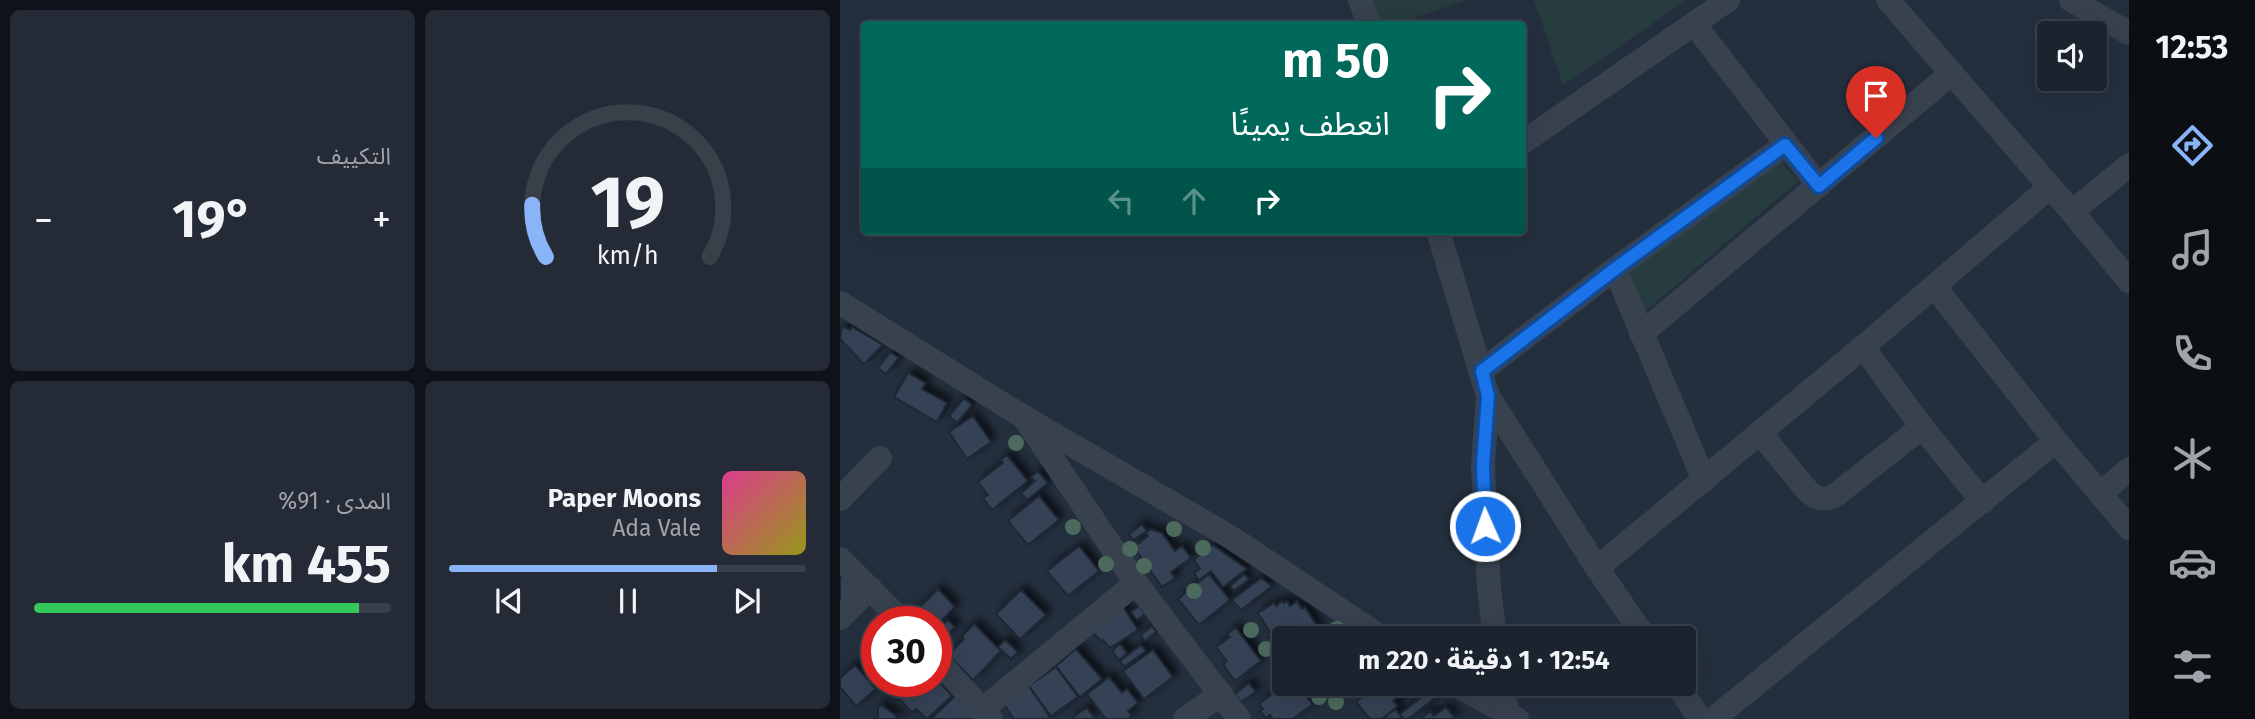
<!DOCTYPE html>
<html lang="ar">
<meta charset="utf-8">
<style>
body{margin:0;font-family:"Fira Sans","Noto Sans Arabic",sans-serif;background:#242b36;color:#f1f3f6;direction:rtl;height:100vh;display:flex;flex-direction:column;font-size:26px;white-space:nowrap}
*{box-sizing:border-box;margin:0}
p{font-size:23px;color:#a0a4aa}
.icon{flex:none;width:38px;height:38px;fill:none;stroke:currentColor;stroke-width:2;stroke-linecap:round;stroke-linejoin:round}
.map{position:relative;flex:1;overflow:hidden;direction:ltr}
.drawer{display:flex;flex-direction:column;gap:10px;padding:10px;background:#0f1319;width:840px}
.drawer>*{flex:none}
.top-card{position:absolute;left:21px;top:21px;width:665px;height:214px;border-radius:7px;box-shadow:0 7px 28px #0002,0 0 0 2px #39404a;direction:rtl;background:#00695c;color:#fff;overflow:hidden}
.fabs{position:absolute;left:1197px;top:21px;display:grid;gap:14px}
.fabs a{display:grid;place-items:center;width:70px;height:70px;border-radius:7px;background:#1b232e;box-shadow:0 7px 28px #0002,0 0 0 2px #39404a;font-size:35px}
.speed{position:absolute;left:21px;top:606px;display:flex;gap:14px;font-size:35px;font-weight:700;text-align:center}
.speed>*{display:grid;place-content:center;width:91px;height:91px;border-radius:50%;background:#1b232e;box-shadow:0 7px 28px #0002,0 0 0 2px #39404a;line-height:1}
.speed .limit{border:10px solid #d22;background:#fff;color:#111}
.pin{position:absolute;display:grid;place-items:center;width:60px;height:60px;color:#fff;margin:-72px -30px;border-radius:50% 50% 50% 0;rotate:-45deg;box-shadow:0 0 7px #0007}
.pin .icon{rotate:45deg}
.me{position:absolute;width:77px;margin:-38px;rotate:358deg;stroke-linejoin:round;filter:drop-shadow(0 0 5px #0008)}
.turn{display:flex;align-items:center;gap:24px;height:147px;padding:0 21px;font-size:32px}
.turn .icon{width:91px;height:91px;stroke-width:2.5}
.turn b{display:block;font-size:49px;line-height:60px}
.lanes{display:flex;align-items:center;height:66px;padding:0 21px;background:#0003;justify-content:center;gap:35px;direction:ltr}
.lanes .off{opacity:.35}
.big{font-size:52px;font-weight:700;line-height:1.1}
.drawer .widget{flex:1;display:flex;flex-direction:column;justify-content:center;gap:10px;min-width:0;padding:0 24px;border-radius:10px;background:#242b36}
.drawer .dial{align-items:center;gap:0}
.dial svg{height:182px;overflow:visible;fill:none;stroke:#39404a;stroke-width:7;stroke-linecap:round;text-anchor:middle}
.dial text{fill:#f1f3f6;stroke:none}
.song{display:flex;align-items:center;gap:21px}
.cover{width:84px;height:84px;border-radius:10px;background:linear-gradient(135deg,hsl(330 70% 55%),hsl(60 70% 35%))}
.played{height:7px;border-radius:4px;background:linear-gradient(90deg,#8ab4f8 75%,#39404a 75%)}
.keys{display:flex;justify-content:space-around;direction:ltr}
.heat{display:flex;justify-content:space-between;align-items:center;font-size:38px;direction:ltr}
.charge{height:10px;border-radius:5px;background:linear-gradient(90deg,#34c759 91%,#39404a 0)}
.drawer .tiles{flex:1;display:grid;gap:10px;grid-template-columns:repeat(2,1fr)}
.trip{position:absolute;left:432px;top:626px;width:424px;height:70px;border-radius:7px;background:#1b232e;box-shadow:0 7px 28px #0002,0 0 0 2px #39404a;font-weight:700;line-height:70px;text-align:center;direction:rtl}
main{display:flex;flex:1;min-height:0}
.tabs{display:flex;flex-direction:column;width:126px;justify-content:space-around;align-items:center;background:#0b0e12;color:#a0a4aa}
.tabs .icon{width:49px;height:49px}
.tabs .current{color:#8ab4f8}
.tabs b{font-size:32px;color:#f1f3f6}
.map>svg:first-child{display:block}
.green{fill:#263c3f}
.building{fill:#364354;stroke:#1f2835;stroke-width:2;filter:url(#shadow)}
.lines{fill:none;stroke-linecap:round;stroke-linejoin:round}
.minor{stroke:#38414e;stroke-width:24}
.tree{fill:#4b6a5d}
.route-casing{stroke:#114b97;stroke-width:18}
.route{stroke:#1a73e8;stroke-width:12}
</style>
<main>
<nav class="tabs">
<b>12:53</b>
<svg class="icon current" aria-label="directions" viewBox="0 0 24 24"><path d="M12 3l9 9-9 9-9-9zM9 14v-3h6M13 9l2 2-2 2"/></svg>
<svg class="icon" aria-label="music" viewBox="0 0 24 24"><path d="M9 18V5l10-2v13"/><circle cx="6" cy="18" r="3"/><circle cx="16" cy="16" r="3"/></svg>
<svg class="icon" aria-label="phone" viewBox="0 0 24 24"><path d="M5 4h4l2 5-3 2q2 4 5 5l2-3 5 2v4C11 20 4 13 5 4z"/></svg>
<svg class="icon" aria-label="climate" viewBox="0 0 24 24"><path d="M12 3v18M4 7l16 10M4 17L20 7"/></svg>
<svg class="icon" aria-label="car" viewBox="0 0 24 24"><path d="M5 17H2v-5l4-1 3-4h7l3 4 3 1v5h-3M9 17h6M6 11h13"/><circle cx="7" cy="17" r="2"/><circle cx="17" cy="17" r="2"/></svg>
<svg class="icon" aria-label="filters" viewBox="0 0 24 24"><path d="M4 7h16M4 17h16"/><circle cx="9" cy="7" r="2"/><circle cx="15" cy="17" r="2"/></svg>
</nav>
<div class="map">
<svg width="1289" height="719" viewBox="0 0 1289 719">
<defs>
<filter id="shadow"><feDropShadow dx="5.5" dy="-5.5" stdDeviation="3.5" flood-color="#0009"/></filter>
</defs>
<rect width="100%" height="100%" fill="#242f3e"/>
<!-- green -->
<g class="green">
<path d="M532,0H627L555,24H540Z"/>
<path d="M694,0H847L723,85Z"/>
<path d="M937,157L958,181L800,316L781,271Z"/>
</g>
<!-- building -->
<g class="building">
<path d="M2,326L10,330L12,327L43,345L24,364L0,339Z"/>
<path d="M50,352L59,358L46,374L38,368Z"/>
<path d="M68,373L86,383L82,389L107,403L97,422L54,397Z"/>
<path d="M124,398L132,405L117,423L109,416Z"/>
<path d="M133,416L151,442L127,459L109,432Z"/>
<path d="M167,455L188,481L152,510L143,498L148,495L138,482L163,463L160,460Z"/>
<path d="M198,471L208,483L187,500L181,493L195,481L191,477Z"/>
<path d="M199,496L219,520L188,545L168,521Z"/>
<path d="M302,524L307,531L293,540L289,534Z"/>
<path d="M311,529L322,533L335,551L342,546L351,558L331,572L335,578L322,587L294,547L308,536L306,533Z"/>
<path d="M373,545L407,569L383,587L371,571L359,580L354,573L360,569L354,559Z"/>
<path d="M239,546L259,571L228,596L207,571Z"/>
<path d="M369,574L390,600L359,625L338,599Z"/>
<path d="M404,574L409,579L394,591L390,586Z"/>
<path d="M0,575L16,591L0,607Z"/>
<path d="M421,578L432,586L401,610L392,600Z"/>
<path d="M98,589L115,607L98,624L87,613L83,617L76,611Z"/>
<path d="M181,590L206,615L180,639L156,614Z"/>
<path d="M442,601L444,603L447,601L450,606L457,601L462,609L465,607L479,629L464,639H444V648L441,643L435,647L427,634L430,632L418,613L434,603L436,606Z"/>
<path d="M280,602L298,630L270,648L263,640L261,641L248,628Z"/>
<path d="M299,606L305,614L297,620L291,612Z"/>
<path d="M108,620L115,627L99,644L96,641V632Z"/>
<path d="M134,624L161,651L133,680L108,655L124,639L122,636Z"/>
<path d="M312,626L316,632L305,641L301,635Z"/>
<path d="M396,628L421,661L395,681L383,664L387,661L376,647L390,637L387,634Z"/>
<path d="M165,640L178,652L171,659L158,647Z"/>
<path d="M280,644L287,653L279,660L272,651Z"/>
<path d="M301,645L306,651L284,667L280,661Z"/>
<path d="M236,649L262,679L240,697L216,666Z"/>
<path d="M313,650L333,677L304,699L283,671Z"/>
<path d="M15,665L36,689L16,706L0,687V678Z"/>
<path d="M216,667L238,697L211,716L189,686Z"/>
<path d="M269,677L282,693L287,689L298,703L288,711L292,716L288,719H266L247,694Z"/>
<path d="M96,678L112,696L87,719L76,709L72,713L60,699L81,681H96Z"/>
<path d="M64,681L70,687L57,700L51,694Z"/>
<path d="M409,683L416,692L401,702L395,694Z"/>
<path d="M445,684H454L473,704L453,719H433L430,715L426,718L420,711L423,709L419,704Z"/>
<path d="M537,684H557L563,692L553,701L558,706L542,719H530L516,702Z"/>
<path d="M188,685L210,717L207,719H174L163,703Z"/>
<path d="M593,688L599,695L568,719H564L560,714Z"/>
<path d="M115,696L136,719H91Z"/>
<path d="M41,705L46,708L60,719H36L38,716V708Z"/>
<path d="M606,707L616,719H581L590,711L594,716Z"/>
<path d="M247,708L255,719H231L243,710Z"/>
<path d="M555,709L563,719H543Z"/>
</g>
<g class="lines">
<!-- minor -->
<g class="minor">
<path d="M520,0L529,24"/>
<path d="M1048,0L1232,212L1289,281"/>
<path d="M1231,0L1289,33"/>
<path d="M855,25L979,186"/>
<path d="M682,143L888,0"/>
<path d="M1232,212L1289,165"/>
<path d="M598,231L648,396L643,465L649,588L655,639"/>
<path d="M775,269L864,480"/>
<path d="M1094,286L1216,441L1289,528"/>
<path d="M0,303L184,417L392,538L544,639"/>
<path d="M801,334L1112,73"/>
<path d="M1023,347L1082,427L1143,502"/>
<path d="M641,371L775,269L945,145"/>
<path d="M648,396L757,568L806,639"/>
<path d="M188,423L296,583L399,719"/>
<path d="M920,433L966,489C976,499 984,502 997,494L1082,427"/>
<path d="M1261,494L1289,469"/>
<path d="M0,499L40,458"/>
<path d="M0,559L62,621"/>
<path d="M757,568L1023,347L1210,187"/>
<path d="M0,618L30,588"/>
<path d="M96,659L151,719"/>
<path d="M615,684L677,719"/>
<path d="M661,684L669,719"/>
<path d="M837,684L860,719"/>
<path d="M142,710L296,583"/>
<path d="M345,719L381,694"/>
<path d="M873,719L1216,441"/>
</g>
</g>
<!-- trees -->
<g class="tree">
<circle cx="176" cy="443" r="8"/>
<circle cx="233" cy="527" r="8"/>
<circle cx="334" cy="529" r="8"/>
<circle cx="363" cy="548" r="8"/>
<circle cx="290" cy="549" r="8"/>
<circle cx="266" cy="564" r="8"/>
<circle cx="304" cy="566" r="8"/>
<circle cx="354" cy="591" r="8"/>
<circle cx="497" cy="629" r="8"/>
<circle cx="411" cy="630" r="8"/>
<circle cx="426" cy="649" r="8"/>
<circle cx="479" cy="697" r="8"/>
<circle cx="496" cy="702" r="8"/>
</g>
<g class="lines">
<!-- route casing -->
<g class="route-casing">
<path id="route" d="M645,526L643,465L648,396L642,371L775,269L945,145L979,186L1036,138"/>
</g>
<!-- route -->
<use href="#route" class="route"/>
</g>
</svg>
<div class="fabs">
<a><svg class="icon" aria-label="sound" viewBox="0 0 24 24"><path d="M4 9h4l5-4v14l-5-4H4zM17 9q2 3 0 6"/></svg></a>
</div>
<div class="speed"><div class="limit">30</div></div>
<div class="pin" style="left:1036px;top:138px;background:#d93025"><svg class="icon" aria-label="arrive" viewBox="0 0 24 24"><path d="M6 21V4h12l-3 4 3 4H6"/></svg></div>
<svg class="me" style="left:645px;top:526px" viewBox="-20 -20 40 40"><circle r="17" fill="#1a73e8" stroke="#fff" stroke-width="3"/><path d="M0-11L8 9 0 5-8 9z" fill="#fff"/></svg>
<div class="trip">12:54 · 1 دقيقة · 220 m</div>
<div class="top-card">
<div class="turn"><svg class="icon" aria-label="right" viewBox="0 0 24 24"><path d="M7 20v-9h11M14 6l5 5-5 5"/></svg><div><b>50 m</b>انعطف يمينًا</div></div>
<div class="lanes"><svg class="icon off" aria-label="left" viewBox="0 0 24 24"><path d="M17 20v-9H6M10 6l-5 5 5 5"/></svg><svg class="icon off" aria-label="ahead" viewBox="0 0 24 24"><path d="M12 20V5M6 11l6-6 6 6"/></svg><svg class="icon" aria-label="right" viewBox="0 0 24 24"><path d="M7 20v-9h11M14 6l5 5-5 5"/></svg></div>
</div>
</div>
<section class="drawer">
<div class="tiles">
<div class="widget dial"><svg viewBox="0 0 100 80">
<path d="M14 69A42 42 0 1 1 86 69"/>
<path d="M14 69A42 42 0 0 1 8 46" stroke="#8ab4f8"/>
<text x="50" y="56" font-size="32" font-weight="700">19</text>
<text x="50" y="72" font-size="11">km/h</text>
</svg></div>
<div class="widget"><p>التكييف</p>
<div class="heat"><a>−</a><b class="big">19°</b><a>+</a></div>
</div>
<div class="widget">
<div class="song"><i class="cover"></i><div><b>Paper Moons</b><p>Ada Vale</p></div></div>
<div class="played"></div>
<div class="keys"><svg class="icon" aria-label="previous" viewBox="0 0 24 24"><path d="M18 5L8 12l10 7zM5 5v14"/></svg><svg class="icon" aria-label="pause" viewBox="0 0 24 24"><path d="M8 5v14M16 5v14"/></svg><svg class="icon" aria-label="next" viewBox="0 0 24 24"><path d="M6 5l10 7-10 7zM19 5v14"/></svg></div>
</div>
<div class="widget"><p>المدى · 91%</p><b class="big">455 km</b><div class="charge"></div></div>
</div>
</section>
</main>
